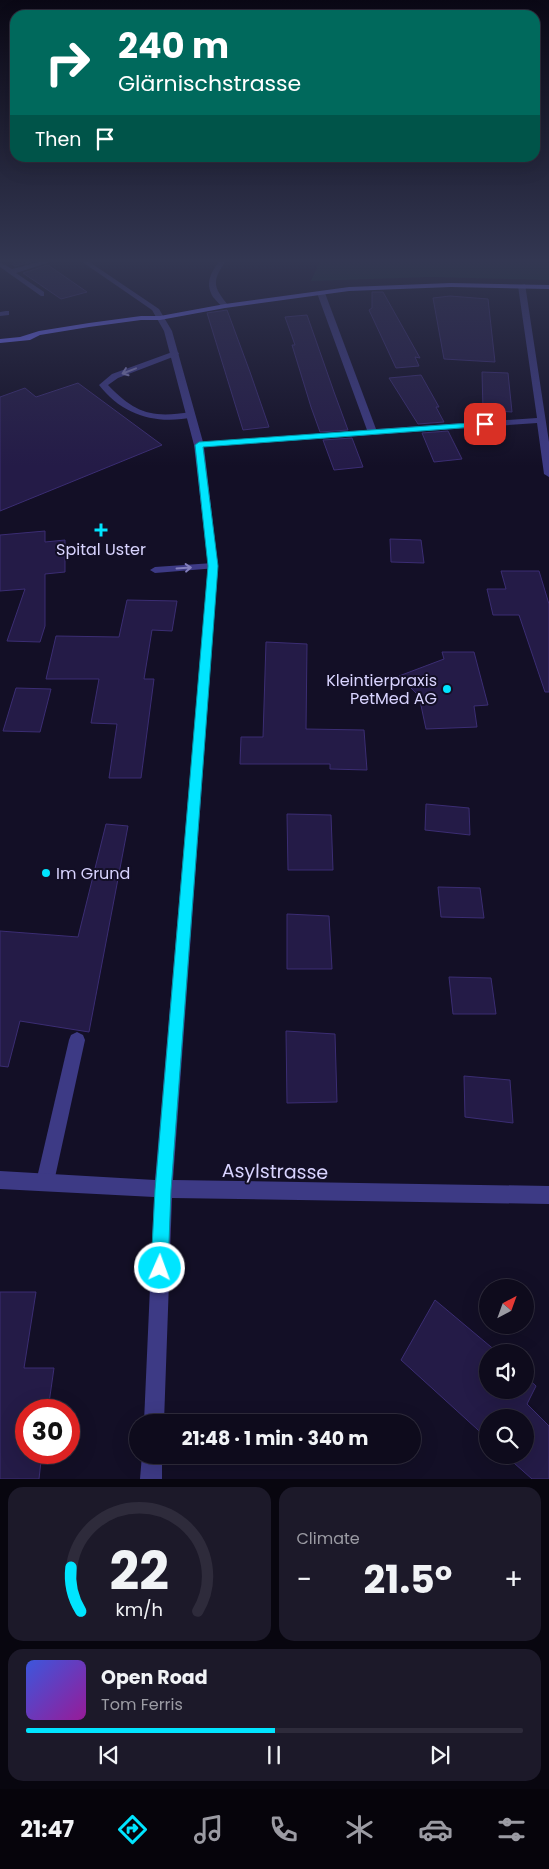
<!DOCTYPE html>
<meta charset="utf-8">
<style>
body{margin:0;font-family:Poppins,sans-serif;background:#1c1929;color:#f1f3f6;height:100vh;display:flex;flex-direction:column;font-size:19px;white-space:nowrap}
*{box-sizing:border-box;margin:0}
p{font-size:16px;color:#9b9ba3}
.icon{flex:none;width:28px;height:28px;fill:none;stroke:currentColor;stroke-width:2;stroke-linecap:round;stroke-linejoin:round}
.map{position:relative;height:1479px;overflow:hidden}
.panel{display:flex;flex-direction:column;gap:8px;padding:8px;background:#08060f;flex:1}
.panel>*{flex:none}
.hud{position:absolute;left:10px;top:10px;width:530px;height:152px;border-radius:15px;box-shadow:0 5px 20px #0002,0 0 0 1px #2e2b3b;background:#00695c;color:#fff;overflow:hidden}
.needle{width:32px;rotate:41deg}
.fabs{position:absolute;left:479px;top:1279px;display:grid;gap:10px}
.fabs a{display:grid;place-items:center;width:55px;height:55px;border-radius:50%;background:#0e0b1c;box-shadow:0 5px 20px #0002,0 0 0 1px #2e2b3b;font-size:25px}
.speed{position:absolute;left:15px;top:1399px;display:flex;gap:10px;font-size:25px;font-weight:700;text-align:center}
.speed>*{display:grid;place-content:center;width:65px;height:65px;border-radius:50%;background:#0e0b1c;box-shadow:0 5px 20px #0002,0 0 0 1px #2e2b3b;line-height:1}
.speed .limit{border:8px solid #d22;background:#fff;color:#111}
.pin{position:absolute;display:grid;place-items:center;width:42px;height:42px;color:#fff;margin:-21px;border-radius:10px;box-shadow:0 2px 8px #0006}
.me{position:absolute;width:55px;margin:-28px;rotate:2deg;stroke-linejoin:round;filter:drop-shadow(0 0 4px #0008)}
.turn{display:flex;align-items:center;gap:18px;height:105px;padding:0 25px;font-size:22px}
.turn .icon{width:65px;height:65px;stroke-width:2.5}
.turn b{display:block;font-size:35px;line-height:42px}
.then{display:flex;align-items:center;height:48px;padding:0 25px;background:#0003;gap:10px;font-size:19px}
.big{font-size:38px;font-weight:700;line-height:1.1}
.panel .card{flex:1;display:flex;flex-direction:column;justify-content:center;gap:8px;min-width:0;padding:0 18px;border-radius:15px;background:#1c1929}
.panel .dial{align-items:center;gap:0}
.dial svg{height:130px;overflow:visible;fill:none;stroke:#2e2b3b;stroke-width:7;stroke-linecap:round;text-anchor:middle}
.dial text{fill:#f1f3f6;stroke:none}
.song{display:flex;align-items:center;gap:15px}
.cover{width:60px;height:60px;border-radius:8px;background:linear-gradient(135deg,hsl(230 70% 55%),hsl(300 70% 35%))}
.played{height:5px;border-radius:2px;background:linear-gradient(90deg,#00e5ff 50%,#2e2b3b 50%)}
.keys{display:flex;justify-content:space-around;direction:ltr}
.heat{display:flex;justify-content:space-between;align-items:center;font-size:28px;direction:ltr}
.panel .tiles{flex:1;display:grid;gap:8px;grid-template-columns:1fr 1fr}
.card:last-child{grid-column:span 2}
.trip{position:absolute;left:129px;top:1414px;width:292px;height:50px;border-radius:25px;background:#0e0b1c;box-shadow:0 5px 20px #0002,0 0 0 1px #2e2b3b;font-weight:700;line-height:50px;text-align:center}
.tabs{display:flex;height:80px;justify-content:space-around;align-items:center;background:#06040b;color:#9b9ba3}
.tabs .icon{width:35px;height:35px}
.tabs .selected{color:#00e5ff}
.tabs b{font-size:22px;color:#f1f3f6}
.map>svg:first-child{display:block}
.green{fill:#12302f}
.building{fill:#241b47;stroke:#3b2d73}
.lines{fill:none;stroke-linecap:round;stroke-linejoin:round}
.lane{fill:#3d3a85;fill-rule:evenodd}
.street{fill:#3d3a85;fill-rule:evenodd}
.secondary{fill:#6f6bff;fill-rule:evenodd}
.oneway{stroke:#837fbc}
.route{fill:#00e5ff;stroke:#0095a6}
.poi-dot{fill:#00e5ff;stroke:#130f26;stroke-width:2}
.labels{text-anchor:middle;stroke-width:4;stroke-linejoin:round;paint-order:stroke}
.poi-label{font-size:16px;fill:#d9d4ff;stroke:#130f26}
.near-street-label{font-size:19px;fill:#d9d4ff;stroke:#130f26}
</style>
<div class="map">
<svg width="549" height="1479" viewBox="0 0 549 1479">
<rect width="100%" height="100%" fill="#130f26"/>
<!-- green -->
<path class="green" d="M321,259H549V280L430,277L311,281Z"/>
<!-- building -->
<g class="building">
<path d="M16,259H39L40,260L15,266L12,264Z"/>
<path d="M48,265L87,292L61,299L23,273Z"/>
<path d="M372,292H383L420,358L415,357L419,366L396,368L369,310L372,308Z"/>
<path d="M450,296L488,299L495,362L444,359L433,298Z"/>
<path d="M227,310L250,372L269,427L243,430L207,313Z"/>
<path d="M307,315L334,392L348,430L320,432L311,407L292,345H295L285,317Z"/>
<path d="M482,372L508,373L512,412L483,410Z"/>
<path d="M421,375L439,407H436L444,422L418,424L389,378Z"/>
<path d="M78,383L162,445L0,511V397L25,388L36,397Z"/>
<path d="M448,431L462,459L434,462L422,433Z"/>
<path d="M352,438L363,467L334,470L323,440Z"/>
<path d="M45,531V542L65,540V572L45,574V626L40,642L7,641L25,589L0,591V535Z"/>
<path d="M390,539L421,540L424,563L391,562Z"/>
<path d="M501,571H539L549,604V692H545L519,615H493L487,589H506Z"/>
<path d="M127,600L177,601L172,631L152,630L144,679H154L141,778H109L117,724L91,723L99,679H46L56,636L119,637Z"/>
<path d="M266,642L307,644L306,729L364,730L367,770L330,769V764H240L241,737H263Z"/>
<path d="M442,652H474L488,705L474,706L477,727L426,729L419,696L399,676L444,659Z"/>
<path d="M16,688L51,689L40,732L3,731Z"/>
<path d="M426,804L469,808L470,835L425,830Z"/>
<path d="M287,814L331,815L333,870H288Z"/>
<path d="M106,824L128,826L89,1032L20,1021L8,1067L0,1066V931L78,937Z"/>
<path d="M438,887L480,888L484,918L441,917Z"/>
<path d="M287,914L329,916L332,969H287Z"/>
<path d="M449,977L491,978L496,1014H453Z"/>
<path d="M286,1031L335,1034L337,1102L287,1103Z"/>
<path d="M464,1076L510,1080L513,1123L465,1117Z"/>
<path d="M0,1292H36L24,1368H54L48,1410H26V1452H42L39,1479H0Z"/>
<path d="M435,1300L497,1352H488V1390H525V1376L536,1386L527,1404L549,1426V1479H532L505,1455H525V1418H488V1439L401,1360Z"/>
</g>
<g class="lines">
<!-- lane -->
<g class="lane">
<path d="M50,259H60L16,273L44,292V296H41L0,267V262L12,269Z"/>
<path d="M6,311H9V315L0,316V312Z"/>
<path d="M175,351L179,353L178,355L118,378L108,385C136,414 152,418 191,412L194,413V417C157,425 123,416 99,385L112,374Z"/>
<path d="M213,563L218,566L217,568L155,573L150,570L155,567Z"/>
<path d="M77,1032L83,1035L85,1040L54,1182L51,1188L45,1191L39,1188L36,1182L69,1040L71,1035Z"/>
</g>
<!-- street -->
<g class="street">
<path d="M78,259H85L159,309L172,331L203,442L367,430L317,293L321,291L325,293L376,429L537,418L518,286L525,284L549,442V477L544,474L537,423L204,447L218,566L173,1180L549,1186V1204L172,1198L164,1422H144L154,1197L0,1189V1171L155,1180L208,566L194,445L164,331L152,310Z"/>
<path d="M221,259H227C212,281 212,286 229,306L225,308C220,306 217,301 213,297C204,282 212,271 221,259Z"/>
<path d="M142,1455H162V1479H140Z"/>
</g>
<!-- secondary -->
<path class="secondary" d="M451,283L549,285V289L451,287L349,291L225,308L160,320H141L89,327L40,335L30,340L0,343V339L20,337L39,331L89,323L141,316H160L225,304L349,287Z"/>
</g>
<!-- one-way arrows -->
<defs><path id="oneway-shaft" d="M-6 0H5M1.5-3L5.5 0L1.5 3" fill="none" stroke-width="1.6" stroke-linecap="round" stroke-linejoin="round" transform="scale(1.25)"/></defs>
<g class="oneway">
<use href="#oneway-shaft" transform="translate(129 371) rotate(159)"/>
<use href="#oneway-shaft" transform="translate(184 568) rotate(-4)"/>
</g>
<!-- sky -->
<linearGradient id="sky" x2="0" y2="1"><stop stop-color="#0a0815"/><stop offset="0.56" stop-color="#333752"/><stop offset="1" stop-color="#333752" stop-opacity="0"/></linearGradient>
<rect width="549" height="466" fill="url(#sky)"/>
<!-- route -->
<path class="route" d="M485,422L489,424L488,426L203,447L218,566L171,1190L168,1268L166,1274L160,1276L154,1274L151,1268L155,1190L208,566L195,445L199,442Z"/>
<!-- markers -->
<g class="poi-dot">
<path d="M98.5 522.5h5v5h5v5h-5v5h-5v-5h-5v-5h5z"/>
<circle cx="447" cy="689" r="5"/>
<circle cx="46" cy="873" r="5"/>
</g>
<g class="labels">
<!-- poi labels -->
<g class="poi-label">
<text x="101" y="555">Spital Uster</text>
<text x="437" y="686" text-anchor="end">Kleintierpraxis<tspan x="437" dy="18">PetMed AG</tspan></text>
<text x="56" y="879" text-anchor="start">Im Grund</text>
</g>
<!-- near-street labels -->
<g class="near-street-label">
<text transform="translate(275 1171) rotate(1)" y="7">Asylstrasse</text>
</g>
</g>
</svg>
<div class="fabs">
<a><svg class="needle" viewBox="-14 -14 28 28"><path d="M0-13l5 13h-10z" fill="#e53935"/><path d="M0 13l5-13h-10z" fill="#9b9ba3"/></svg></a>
<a><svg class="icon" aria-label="sound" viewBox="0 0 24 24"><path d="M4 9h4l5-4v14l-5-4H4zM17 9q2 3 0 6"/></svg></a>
<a><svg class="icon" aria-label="search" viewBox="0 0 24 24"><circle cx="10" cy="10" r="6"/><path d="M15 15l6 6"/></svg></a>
</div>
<div class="speed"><div class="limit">30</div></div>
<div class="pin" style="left:485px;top:424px;background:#d93025"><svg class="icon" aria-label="arrive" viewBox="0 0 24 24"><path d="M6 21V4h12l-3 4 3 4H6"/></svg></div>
<svg class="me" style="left:160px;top:1268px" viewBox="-20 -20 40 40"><circle r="17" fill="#00e5ff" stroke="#fff" stroke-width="3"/><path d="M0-11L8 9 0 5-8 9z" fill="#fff"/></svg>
<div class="trip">21:48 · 1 min · 340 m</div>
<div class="hud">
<div class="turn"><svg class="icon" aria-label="right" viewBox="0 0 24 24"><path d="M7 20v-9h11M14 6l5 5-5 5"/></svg><div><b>240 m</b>Glärnischstrasse</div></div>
<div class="then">Then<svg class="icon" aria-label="arrive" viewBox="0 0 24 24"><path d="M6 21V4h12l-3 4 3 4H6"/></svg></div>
</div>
</div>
<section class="panel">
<div class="tiles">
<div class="card dial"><svg viewBox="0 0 100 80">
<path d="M14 69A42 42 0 1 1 86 69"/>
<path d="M14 69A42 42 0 0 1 8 42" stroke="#00e5ff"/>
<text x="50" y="56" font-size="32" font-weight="700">22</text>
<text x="50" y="72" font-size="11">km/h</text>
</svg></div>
<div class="card"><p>Climate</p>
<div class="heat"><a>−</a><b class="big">21.5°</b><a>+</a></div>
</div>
<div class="card">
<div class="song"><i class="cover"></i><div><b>Open Road</b><p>Tom Ferris</p></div></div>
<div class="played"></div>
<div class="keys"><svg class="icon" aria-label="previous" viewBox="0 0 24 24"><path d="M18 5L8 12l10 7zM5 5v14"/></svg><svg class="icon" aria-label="pause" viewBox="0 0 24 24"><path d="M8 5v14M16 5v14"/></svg><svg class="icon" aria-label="next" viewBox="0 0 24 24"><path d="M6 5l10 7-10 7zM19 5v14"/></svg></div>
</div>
</div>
</section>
<nav class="tabs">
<b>21:47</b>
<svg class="icon selected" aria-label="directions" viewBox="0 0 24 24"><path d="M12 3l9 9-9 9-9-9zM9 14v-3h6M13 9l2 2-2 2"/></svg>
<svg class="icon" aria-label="music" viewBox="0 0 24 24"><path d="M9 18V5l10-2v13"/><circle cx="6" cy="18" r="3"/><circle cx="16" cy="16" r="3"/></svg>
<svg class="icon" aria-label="phone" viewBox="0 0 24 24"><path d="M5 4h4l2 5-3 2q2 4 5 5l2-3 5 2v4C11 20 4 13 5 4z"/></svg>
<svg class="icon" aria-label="climate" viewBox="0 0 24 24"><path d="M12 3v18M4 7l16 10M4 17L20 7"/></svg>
<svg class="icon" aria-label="car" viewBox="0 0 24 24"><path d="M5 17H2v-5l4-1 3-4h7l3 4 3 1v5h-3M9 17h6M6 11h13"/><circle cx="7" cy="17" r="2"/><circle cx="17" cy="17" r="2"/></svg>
<svg class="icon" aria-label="filters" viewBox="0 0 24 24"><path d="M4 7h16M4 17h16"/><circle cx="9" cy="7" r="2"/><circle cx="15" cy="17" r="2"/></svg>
</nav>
